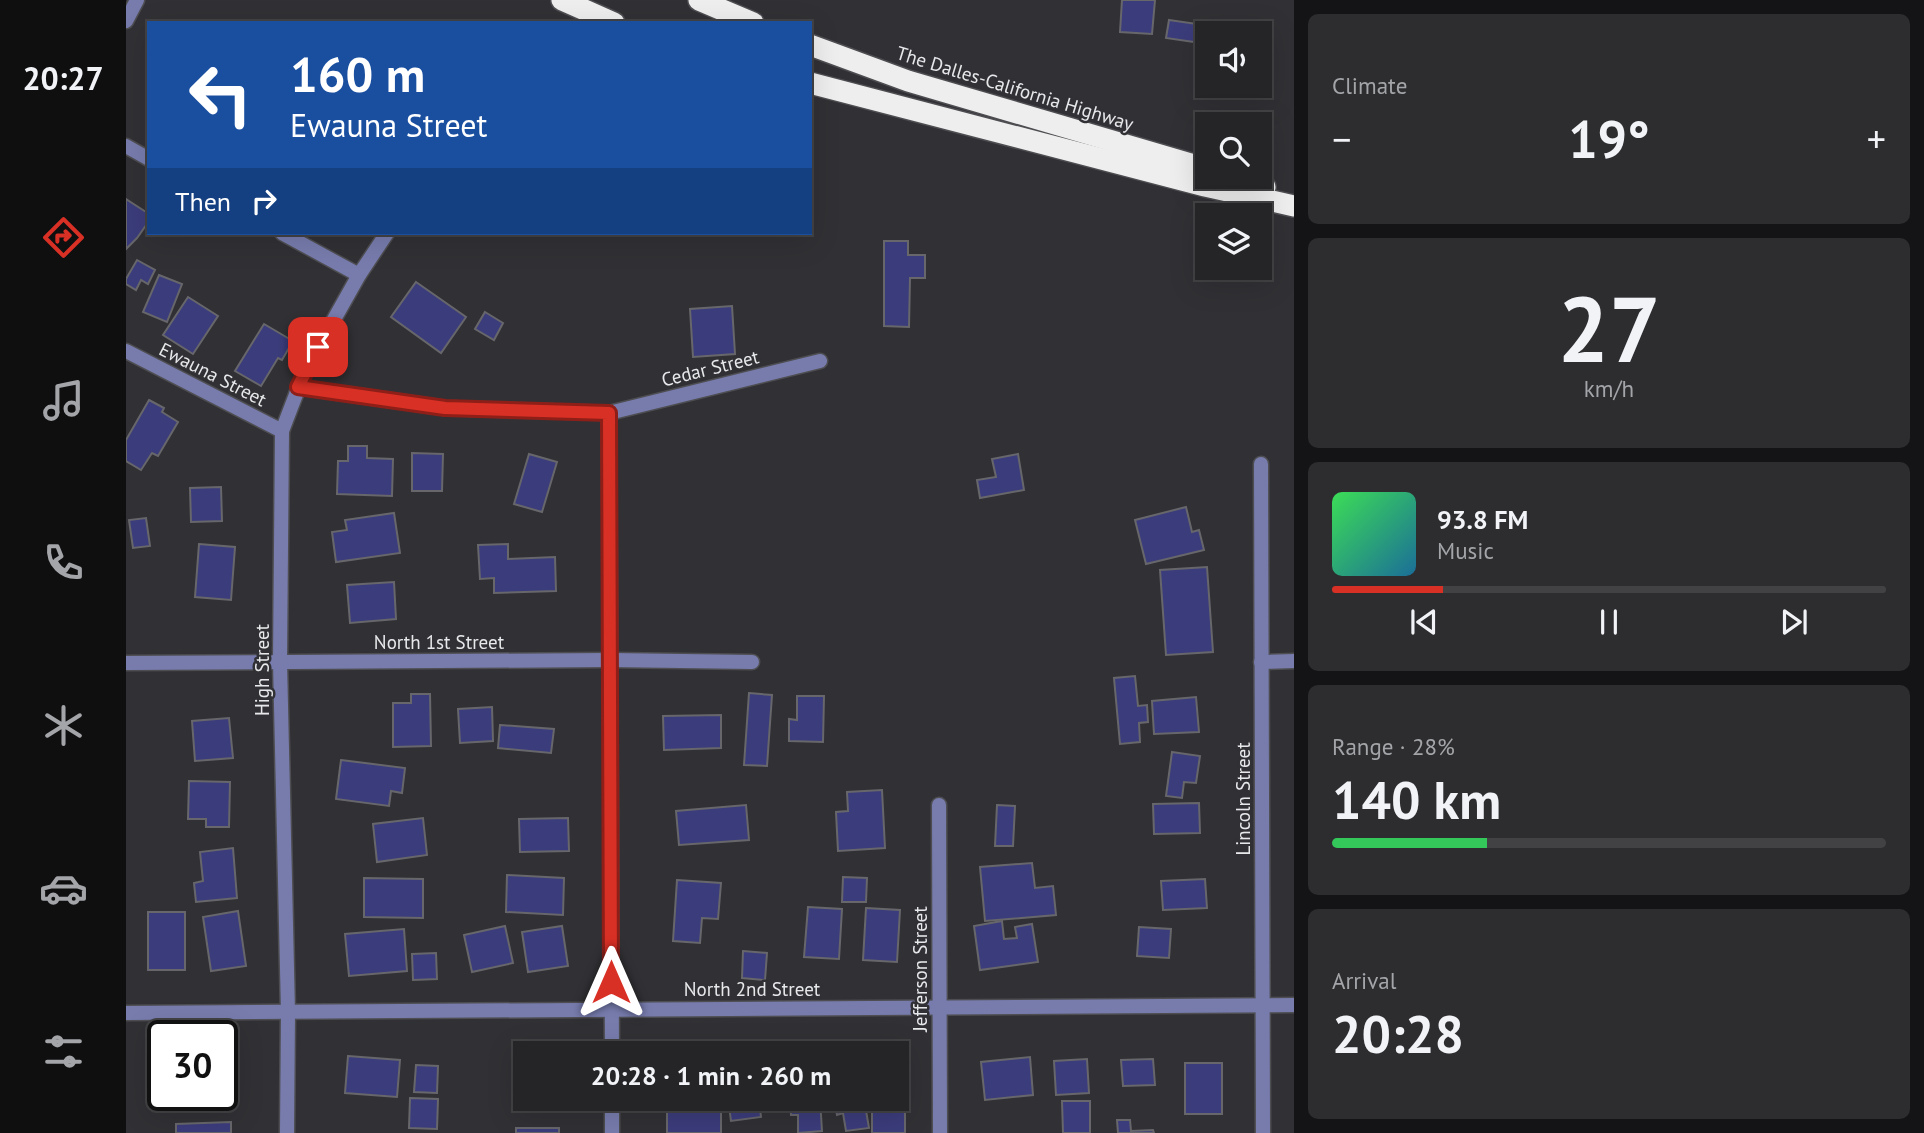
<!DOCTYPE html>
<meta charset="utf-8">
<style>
body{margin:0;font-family:"PT Sans",sans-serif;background:#2d2d30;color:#f1f3f6;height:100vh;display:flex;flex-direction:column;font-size:26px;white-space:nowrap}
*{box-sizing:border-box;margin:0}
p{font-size:23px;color:#a3a5a8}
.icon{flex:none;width:38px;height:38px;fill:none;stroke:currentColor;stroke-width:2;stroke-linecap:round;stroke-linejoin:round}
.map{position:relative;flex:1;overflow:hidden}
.panel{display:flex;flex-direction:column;gap:14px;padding:14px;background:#141416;width:630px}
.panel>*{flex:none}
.banner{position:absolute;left:21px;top:21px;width:665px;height:214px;border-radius:0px;box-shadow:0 7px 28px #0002,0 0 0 2px #424245;background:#1a4fa0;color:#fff;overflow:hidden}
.tools{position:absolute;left:1069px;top:21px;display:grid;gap:14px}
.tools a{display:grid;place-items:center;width:77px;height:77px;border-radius:0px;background:#252528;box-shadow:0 7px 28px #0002,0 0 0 2px #424245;font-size:35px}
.speed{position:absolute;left:21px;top:1020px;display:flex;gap:14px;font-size:35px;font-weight:700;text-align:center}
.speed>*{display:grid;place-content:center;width:91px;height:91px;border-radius:50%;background:#252528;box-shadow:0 7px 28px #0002,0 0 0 2px #424245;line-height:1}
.speed .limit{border:4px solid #111;border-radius:10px;background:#fff;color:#111}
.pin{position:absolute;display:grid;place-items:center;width:60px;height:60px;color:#fff;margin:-30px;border-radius:14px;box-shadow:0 4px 10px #0006}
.me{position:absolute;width:77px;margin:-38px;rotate:0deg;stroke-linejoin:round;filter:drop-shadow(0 0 5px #0008)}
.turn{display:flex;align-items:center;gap:24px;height:147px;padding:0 28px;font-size:32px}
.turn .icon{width:91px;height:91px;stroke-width:2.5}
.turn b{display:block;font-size:49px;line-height:60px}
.then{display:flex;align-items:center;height:66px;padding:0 28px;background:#0003;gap:14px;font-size:26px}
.big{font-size:52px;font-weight:800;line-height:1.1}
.panel .widget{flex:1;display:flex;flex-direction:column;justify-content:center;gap:10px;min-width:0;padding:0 24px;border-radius:10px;background:#2d2d30}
.panel .dial{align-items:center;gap:0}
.dial b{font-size:91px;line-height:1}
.song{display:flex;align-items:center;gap:21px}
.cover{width:84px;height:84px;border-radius:10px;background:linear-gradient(135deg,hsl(130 70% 55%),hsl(200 70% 35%))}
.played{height:7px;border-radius:4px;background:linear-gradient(90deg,#d93025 20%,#424245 20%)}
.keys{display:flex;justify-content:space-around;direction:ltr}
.heat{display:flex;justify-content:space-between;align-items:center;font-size:38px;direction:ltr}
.charge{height:10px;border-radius:5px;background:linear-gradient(90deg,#34c759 28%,#424245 0)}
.trip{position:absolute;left:387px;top:1041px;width:396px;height:70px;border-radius:0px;background:#252528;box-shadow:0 7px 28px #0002,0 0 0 2px #424245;font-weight:800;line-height:70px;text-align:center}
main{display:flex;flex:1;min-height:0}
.tab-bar{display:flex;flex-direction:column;width:126px;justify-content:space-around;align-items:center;background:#0f0f10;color:#a3a5a8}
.tab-bar .icon{width:49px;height:49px}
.tab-bar .active{color:#d93025}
.tab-bar b{font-size:32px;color:#f1f3f6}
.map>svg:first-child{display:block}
.building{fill:#3b3c7b;stroke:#66666b;stroke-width:2}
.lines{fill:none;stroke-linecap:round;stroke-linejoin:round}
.street-casing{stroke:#4e4e52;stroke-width:17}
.highway-casing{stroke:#4e4e52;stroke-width:24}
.street{stroke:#777cad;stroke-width:14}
.highway{stroke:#eee;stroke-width:21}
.route-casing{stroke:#8d1f18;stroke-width:18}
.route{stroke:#d93025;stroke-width:12}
.labels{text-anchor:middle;stroke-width:5;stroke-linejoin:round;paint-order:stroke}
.street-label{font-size:19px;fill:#e7e8ea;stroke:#313135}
</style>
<main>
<nav class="tab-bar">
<b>20:27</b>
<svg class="icon active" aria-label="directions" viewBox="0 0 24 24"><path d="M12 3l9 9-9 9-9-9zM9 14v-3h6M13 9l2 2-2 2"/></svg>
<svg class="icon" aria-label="music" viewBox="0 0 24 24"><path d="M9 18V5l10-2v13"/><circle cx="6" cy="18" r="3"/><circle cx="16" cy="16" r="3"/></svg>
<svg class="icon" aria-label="phone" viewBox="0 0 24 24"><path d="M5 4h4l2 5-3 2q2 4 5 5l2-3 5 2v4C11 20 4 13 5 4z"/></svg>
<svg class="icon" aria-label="climate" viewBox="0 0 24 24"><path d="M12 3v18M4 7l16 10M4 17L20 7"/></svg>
<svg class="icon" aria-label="car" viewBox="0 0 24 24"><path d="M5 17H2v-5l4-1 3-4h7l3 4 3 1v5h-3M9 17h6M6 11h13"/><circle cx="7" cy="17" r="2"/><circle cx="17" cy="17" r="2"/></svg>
<svg class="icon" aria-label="filters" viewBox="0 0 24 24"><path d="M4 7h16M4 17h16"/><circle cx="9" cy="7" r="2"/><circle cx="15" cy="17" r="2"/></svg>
</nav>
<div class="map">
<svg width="1168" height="1133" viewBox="0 0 1168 1133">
<rect width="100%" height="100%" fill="#313135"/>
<!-- building -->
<g class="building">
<path d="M996,0H1029L1026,34L994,32Z"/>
<path d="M1043,20L1085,26L1084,33H1082V44L1040,38Z"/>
<path d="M0,199L23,214V221L11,238L0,249Z"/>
<path d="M758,241H782V255H799V278H784L783,327L758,326Z"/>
<path d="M11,260L29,270L22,284L15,280L10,290L0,284V279Z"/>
<path d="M33,275L56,284L41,322L17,312Z"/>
<path d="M290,282L340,317L315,353L265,317Z"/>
<path d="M62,297L92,316L67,354L37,335Z"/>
<path d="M606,306L609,354L567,357L564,309Z"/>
<path d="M359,312L377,323L368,340L349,329Z"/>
<path d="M138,324L167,341L156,360L152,358L135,386L109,371Z"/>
<path d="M23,400L38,408L36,412L52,422L32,456L26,453L15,470L0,461V440Z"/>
<path d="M222,446H241V458L267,459L266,496L211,494L212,461H222Z"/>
<path d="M286,453L317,454L316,491H286Z"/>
<path d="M403,454L431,462L416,512L388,504Z"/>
<path d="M892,454L898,490L854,498L851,480L870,477L866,459Z"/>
<path d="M95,487L96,521L65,522L64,488Z"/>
<path d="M1060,507L1066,532L1073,530L1078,550L1020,564L1009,520Z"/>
<path d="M268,513L274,553L210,562L206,532L221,530L219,520Z"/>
<path d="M20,518L24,546L7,548L3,520Z"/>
<path d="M73,544L109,547L105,600L69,597Z"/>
<path d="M382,544V559L429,557L430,591L368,593V578L354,579L352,545Z"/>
<path d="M1081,567L1087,652L1040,655L1034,570Z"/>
<path d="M268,582L270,619L224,623L221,585Z"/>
<path d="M1009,676L1012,706L1021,705L1022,722L1013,723L1014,742L994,744L988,678Z"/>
<path d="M623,693L646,695L641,766L618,765Z"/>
<path d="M285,694H304L305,746L267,747V703H285Z"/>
<path d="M671,696H698L697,742L663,741V719L671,720Z"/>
<path d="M1070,697L1073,732L1028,734L1026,701Z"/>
<path d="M366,707L367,741L334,743L332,709Z"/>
<path d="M595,715V748L538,750L537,716Z"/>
<path d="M103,718L107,758L69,761L66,721Z"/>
<path d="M374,725L428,729L425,753L372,748Z"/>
<path d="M1046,752L1074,756L1070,783L1058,782L1056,798L1040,796Z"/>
<path d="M215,760L279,768L276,793L265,791L263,806L210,799Z"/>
<path d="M63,781L104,782L103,827H80V819H62Z"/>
<path d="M756,790L759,848L712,851L710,812L722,811L721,792Z"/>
<path d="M1073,803L1074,833L1028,834L1027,804Z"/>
<path d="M620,805L623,840L553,845L550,811Z"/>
<path d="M871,805L889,806L887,846H869Z"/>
<path d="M297,818L301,855L251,862L247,824Z"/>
<path d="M442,818L443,851L394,852L393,819Z"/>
<path d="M107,848L111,898L70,902L68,883L77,881L74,852Z"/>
<path d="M906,863L909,888L927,886L930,915L859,921L854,867Z"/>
<path d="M381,875L438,878L437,915L380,912Z"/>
<path d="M717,877L741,878L740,902H716Z"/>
<path d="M238,878L297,879V918L238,917Z"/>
<path d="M1079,879L1081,908L1037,910L1035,881Z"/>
<path d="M551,880L595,883L592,919L576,918L574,943L547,941Z"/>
<path d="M682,907L716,909L713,959L678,957Z"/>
<path d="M740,908L774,910L771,962L737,960Z"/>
<path d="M112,911L120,966L85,971L77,917Z"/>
<rect x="22" y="912" width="37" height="58"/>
<path d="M876,921L878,939L891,938L889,927L906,924L912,962L854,970L848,926Z"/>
<path d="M379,926L387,963L346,972L338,935Z"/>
<path d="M436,926L442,966L402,972L396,932Z"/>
<path d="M1013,927L1045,929L1043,958L1011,956Z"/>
<path d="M278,929L281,971L223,976L219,934Z"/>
<path d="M617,951L641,953L639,980L616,978Z"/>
<path d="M310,953L311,979L287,980L286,954Z"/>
<path d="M222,1056L274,1060L271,1097L219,1093Z"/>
<path d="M904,1057L907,1095L859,1100L855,1062Z"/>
<path d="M961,1059L963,1093L930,1095L928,1061Z"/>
<path d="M1027,1059L1029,1085L997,1086L995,1060Z"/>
<path d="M37,1060V1096H95L96,1108L31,1111L29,1061Z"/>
<rect x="1059" y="1063" width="37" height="51"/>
<path d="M290,1065L312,1066L311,1093L288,1092Z"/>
<path d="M770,1068H779V1133H746V1099H770Z"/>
<path d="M284,1098L312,1099L311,1129L283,1128Z"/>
<path d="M664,1099H694L696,1131L672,1133V1115H665Z"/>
<path d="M708,1099H738L743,1128L720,1131L717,1113L711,1115Z"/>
<path d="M633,1101L635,1117L605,1121L603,1106Z"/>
<path d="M936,1101H964V1133H937Z"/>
<rect x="541" y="1107" width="54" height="26"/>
<path d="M991,1120H1004L1005,1131L1027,1130L1028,1133H992Z"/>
<path d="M105,1122V1133H50V1124Z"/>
<rect x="390" y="1128" width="43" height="5"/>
</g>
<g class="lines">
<!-- street casing -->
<g class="street-casing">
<g id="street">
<path d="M0,21L11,0"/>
<path d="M0,146L23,159"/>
<path d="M156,233L233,275"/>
<path d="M0,351L156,431"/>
<path d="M172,387L319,408L483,413L694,361"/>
<path d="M483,413L486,1054"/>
<path d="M1135,464L1137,1133"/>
<path d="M1135,662L1168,661"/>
<path d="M0,663L484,660L626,662"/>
<path d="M813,805L814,1133"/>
<path d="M0,1013L1168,1005"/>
<path d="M486,1099V1133"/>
<path d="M161,1133L162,1012L154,662L156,431L179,371L233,275L261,233"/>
</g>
</g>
<!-- highway casing -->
<g class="highway-casing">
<g id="highway">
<path d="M436,0L488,23"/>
<path d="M573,0L627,23"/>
<path d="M684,45L782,81L1082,169"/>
<path d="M684,83L1079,186L1168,206"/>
<path d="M1106,177L1139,187"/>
</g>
</g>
<!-- street -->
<use href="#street" class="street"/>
<!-- highway -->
<use href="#highway" class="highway"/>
</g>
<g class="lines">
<!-- route casing -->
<g class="route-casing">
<path id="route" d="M192,347L172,387L319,408L483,413L485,982"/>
</g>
<!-- route -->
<use href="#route" class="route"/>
</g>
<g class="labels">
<!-- street labels -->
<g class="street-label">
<text transform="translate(889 88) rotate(17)" y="7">The Dalles-California Highway</text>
<text transform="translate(584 368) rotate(-14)" y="7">Cedar Street</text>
<text transform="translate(87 374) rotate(27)" y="7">Ewauna Street</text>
<text x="313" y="649">North 1st Street</text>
<text transform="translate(136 670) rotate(-90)" y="7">High Street</text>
<text transform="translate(1117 799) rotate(-90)" y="7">Lincoln Street</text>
<text transform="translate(794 969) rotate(-90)" y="7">Jefferson Street</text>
<text x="626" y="996">North 2nd Street</text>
</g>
</g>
</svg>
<div class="tools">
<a><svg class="icon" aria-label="sound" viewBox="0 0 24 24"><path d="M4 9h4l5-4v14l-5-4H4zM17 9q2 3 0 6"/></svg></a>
<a><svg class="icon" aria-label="search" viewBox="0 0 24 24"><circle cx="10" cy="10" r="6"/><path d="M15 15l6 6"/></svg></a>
<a><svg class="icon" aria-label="layers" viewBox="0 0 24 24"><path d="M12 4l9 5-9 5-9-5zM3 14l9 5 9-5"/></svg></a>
</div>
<div class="speed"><div class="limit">30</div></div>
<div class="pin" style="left:192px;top:347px;background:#d93025"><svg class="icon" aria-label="arrive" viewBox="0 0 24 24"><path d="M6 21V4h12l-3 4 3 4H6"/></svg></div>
<svg class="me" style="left:485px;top:982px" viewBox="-20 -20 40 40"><path d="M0-17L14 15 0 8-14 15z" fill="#d93025" stroke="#fff" stroke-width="4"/></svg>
<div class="trip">20:28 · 1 min · 260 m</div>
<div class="banner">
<div class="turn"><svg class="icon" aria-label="left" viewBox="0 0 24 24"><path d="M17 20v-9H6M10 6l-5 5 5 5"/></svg><div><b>160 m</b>Ewauna Street</div></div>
<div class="then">Then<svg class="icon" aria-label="right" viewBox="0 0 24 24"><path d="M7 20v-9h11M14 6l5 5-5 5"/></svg></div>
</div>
</div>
<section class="panel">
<div class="widget"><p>Climate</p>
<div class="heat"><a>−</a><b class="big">19°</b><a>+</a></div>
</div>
<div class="widget dial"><b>27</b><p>km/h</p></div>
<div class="widget">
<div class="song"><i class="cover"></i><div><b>93.8 FM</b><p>Music</p></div></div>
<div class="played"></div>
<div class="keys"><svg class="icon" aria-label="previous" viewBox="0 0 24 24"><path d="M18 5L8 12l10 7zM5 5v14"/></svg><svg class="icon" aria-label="pause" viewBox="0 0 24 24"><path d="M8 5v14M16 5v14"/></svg><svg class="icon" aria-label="next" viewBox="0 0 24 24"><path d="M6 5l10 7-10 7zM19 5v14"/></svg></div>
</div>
<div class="widget"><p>Range · 28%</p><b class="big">140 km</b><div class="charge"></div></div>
<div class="widget"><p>Arrival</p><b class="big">20:28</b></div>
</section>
</main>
